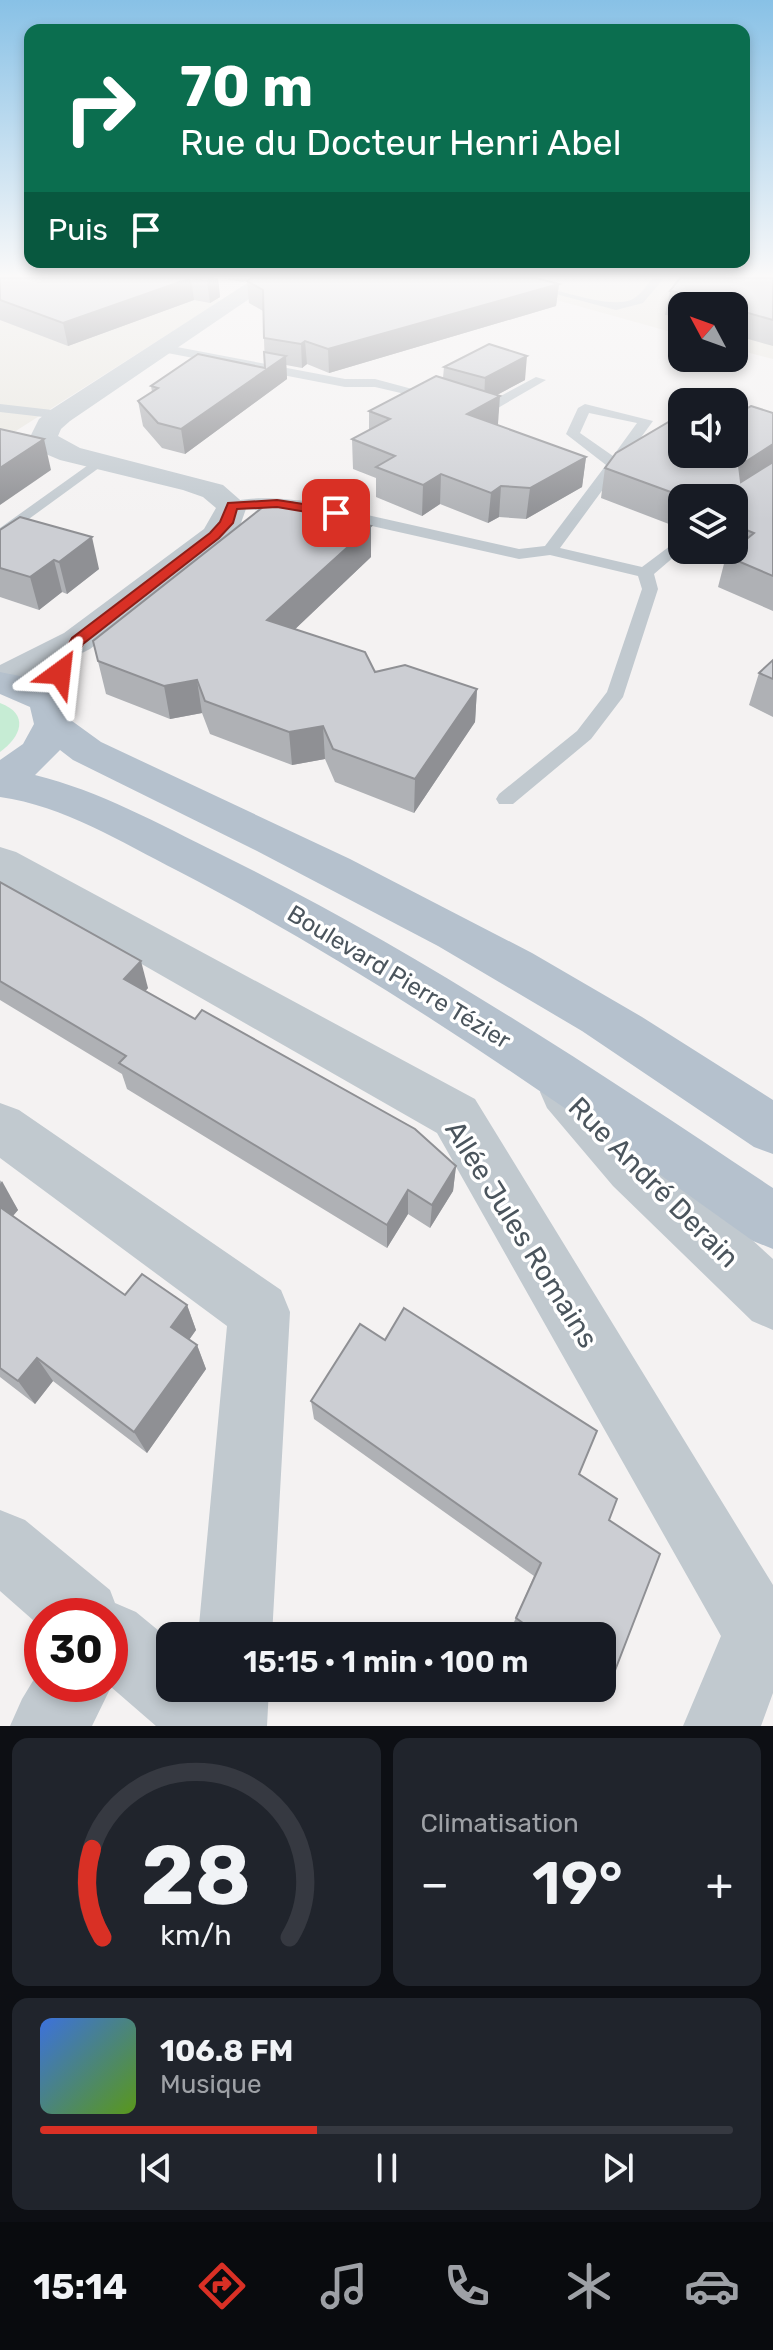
<!DOCTYPE html>
<html lang="fr">
<meta charset="utf-8">
<style>
body{margin:0;font-family:Rubik,sans-serif;background:#20242c;color:#f1f3f6;height:100vh;display:flex;flex-direction:column;font-size:30px;white-space:nowrap}
*{box-sizing:border-box;margin:0}
p{font-size:26px;color:#9ea1a6}
.icon{flex:none;width:44px;height:44px;fill:none;stroke:currentColor;stroke-width:2;stroke-linecap:round;stroke-linejoin:round}
.map{position:relative;height:1726px;overflow:hidden}
.side{display:flex;flex-direction:column;gap:12px;padding:12px;background:#0d0f14;flex:1}
.side>*{flex:none}
.hud{position:absolute;left:24px;top:24px;width:726px;height:244px;border-radius:16px;box-shadow:0 4px 12px #0003;background:#0b6e4f;color:#fff;overflow:hidden}
.needle{width:52px;rotate:311deg}
.tools{position:absolute;left:668px;top:292px;display:grid;gap:16px}
.tools a{display:grid;place-items:center;width:80px;height:80px;border-radius:16px;background:#171b24;box-shadow:0 4px 12px #0003;font-size:40px}
.speed{position:absolute;left:24px;top:1598px;display:flex;gap:16px;font-size:40px;font-weight:700;text-align:center}
.speed>*{display:grid;place-content:center;width:104px;height:104px;border-radius:50%;background:#171b24;box-shadow:0 4px 12px #0003;line-height:1}
.speed .limit{border:12px solid #d22;background:#fff;color:#111}
.pin{position:absolute;display:grid;place-items:center;width:68px;height:68px;color:#fff;margin:-34px;border-radius:16px;box-shadow:0 4px 12px #0006}
.me{position:absolute;width:88px;margin:-44px;rotate:30deg;stroke-linejoin:round;filter:drop-shadow(0 0 6px #0008)}
.turn{display:flex;align-items:center;gap:28px;height:168px;padding:0 24px;font-size:36px}
.turn .icon{width:104px;height:104px;stroke-width:2.5}
.turn b{display:block;font-size:56px;line-height:68px}
.then{display:flex;align-items:center;height:76px;padding:0 24px;background:#0003;gap:16px;font-size:30px}
.big{font-size:60px;font-weight:600;line-height:1.1}
.side .card{flex:1;display:flex;flex-direction:column;justify-content:center;gap:12px;min-width:0;padding:0 28px;border-radius:16px;background:#20242c}
.side .dial{align-items:center;gap:0}
.dial svg{height:208px;overflow:visible;fill:none;stroke:#363941;stroke-width:7;stroke-linecap:round;text-anchor:middle}
.dial text{fill:#f1f3f6;stroke:none}
.song{display:flex;align-items:center;gap:24px}
.cover{width:96px;height:96px;border-radius:12px;background:linear-gradient(135deg,hsl(220 70% 55%),hsl(90 70% 35%))}
.played{height:8px;border-radius:4px;background:linear-gradient(90deg,#d93025 40%,#363941 40%)}
.keys{display:flex;justify-content:space-around;direction:ltr}
.heat{display:flex;justify-content:space-between;align-items:center;font-size:44px;direction:ltr}
.side .tiles{flex:1;display:grid;gap:12px;grid-template-columns:1fr 1fr}
.card:last-child{grid-column:span 2}
.trip{position:absolute;left:156px;top:1622px;width:460px;height:80px;border-radius:16px;background:#171b24;box-shadow:0 4px 12px #0003;font-weight:600;line-height:80px;text-align:center}
.tabs{display:flex;height:128px;justify-content:space-around;align-items:center;background:#090b0e;color:#9ea1a6}
.tabs .icon{width:56px;height:56px}
.tabs .current{color:#d93025}
.tabs b{font-size:36px;color:#f1f3f6}
.map>svg:first-child{display:block}
.commercial{fill:#e9e7e0}
.green{fill:#c6ecd4}
.lines{fill:none;stroke-linecap:round;stroke-linejoin:round}
.service{fill:#c1c9cf;fill-rule:evenodd}
.minor{fill:#c1c9cf;fill-rule:evenodd}
.primary{fill:#b5c1cd;fill-rule:evenodd}
.wall{fill:#afb1b5}
.shaded-wall{fill:#8f9094}
.building{fill:#ccced3;stroke:#8f9094;stroke-width:2}
.route{fill:#d93025;stroke:#8d1f18;stroke-width:2}
.labels{text-anchor:middle;stroke-width:7;stroke-linejoin:round;paint-order:stroke}
.street-label{font-size:24px;fill:#4b555d;stroke:#fff}
.near-street-label{font-size:28px;fill:#4b555d;stroke:#fff}
</style>
<div class="map">
<svg width="773" height="1726" viewBox="0 0 773 1726">
<rect width="100%" height="100%" fill="#f4f2f2"/>
<!-- commercial -->
<g class="commercial">
<path d="M0,278L210,292L220,301L0,441Z"/>
<path d="M520,278H773V359L734,349V306H682V335L506,286Z"/>
</g>
<!-- green -->
<path class="green" d="M0,703C30,714 21,737 0,752Z"/>
<g class="lines">
<!-- service -->
<g class="service">
<path d="M496,278C533,278 602,311 631,300C640,296 647,285 653,278H664L643,303L616,310Z"/>
<path d="M161,344L345,379H375L442,397L435,401L375,387H345L157,351L155,348Z"/>
<path d="M536,377L546,380L491,412L466,406L473,402L484,405Z"/>
<path d="M0,404L61,411L68,415L61,419L0,412Z"/>
<path d="M585,404L653,421L560,548L642,567L682,537V550L654,574L658,589L623,697L591,739L513,804H499L496,799L499,794L577,731L607,692L642,589L638,576L550,555L519,559L305,511C288,509 233,512 224,506C240,494 285,499 305,501L519,549L545,546L606,465L566,434L578,408ZM589,413L637,423L613,456L580,433Z"/>
<path d="M98,458L103,459V465L0,540V528Z"/>
</g>
<!-- minor -->
<g class="minor">
<path d="M255,278H280L70,421L61,429L58,436L80,448L223,485L247,506L241,523L226,543L90,649L13,688L0,691V665L64,633L204,529L216,508L203,497L183,490L60,460L41,452L30,437L39,419L52,409Z"/>
<path d="M0,847L16,852L475,1099L773,1585V1693L761,1726H683L721,1636L437,1133L0,883Z"/>
<path d="M566,1069L585,1076L653,1150L773,1259V1330L752,1321L613,1186L547,1108L540,1092L547,1076Z"/>
<path d="M0,1103L19,1110L281,1290L290,1312L272,1636H198L227,1326L0,1158Z"/>
<path d="M0,1510L25,1520L110,1590L115,1603L136,1612L170,1640V1688H269L267,1726H156L111,1687L92,1726H10L22,1699L42,1666V1684H110V1616H42V1628L0,1591Z"/>
</g>
<!-- primary -->
<path class="primary" d="M0,672C30,678 68,684 72,721L101,742L350,859L532,953L642,1017L773,1100V1154L754,1147L582,1031L438,946L257,851L73,760L60,750L35,775C100,791 159,824 218,853C413,948 593,1068 773,1188V1249L753,1241C567,1108 381,976 178,871C121,842 64,806 0,797V760L23,744L34,724L30,707L0,694Z"/>
</g>
<!-- wall -->
<g class="wall">
<path d="M0,278H218L220,297L210,303L194,300L68,346L0,320Z"/>
<path d="M220,278H250L243,282Z"/>
<path d="M773,278V346L734,335V306H682V317L665,315L670,291Z"/>
<path d="M247,281L559,284L556,306L329,373L307,364L302,368L286,365L287,379L185,454L162,448L143,426L138,401L152,392L151,386L265,368L263,311L249,303Z"/>
<path d="M444,367L525,380L497,395L498,424L497,425L586,457L582,487L526,519L499,517L488,523L440,504L422,516L376,497V478L353,469L352,439L369,430V411L443,378Z"/>
<path d="M773,413V611L718,587L726,556L721,554L722,550H734V498H682V529L601,498L605,468L682,454Z"/>
<path d="M0,530L99,569L67,594L62,592L39,610L0,597Z"/>
<path d="M371,557L295,629L375,672L477,689L475,722L414,813L335,782L325,759L292,765L210,734L202,713L170,719L106,694L93,641Z"/>
<path d="M773,660V717L749,705L759,673Z"/>
<path d="M0,882L148,988L145,991L456,1166L453,1191L430,1228L408,1214L387,1248L127,1089L122,1074L0,1000Z"/>
<path d="M0,1180L18,1210L13,1216L125,1295L187,1305L196,1330L189,1340L197,1345L206,1369L147,1453L53,1381L35,1404L0,1377Z"/>
<path d="M404,1308L597,1431L579,1474L617,1499L609,1520L660,1554L609,1686L599,1694L591,1688H602V1636H521L511,1629L534,1576L314,1419L311,1401L360,1324L385,1340Z"/>
</g>
<!-- shaded-wall -->
<g class="shaded-wall">
<path d="M191,278L194,300L68,346L63,323Z"/>
<path d="M212,278H218L220,297L210,303L207,281Z"/>
<path d="M559,284L556,306L329,373L328,349Z"/>
<path d="M305,341L307,364L302,368L301,344Z"/>
<path d="M286,356L287,379L185,454L181,429Z"/>
<path d="M527,356L525,380L484,402L485,378Z"/>
<path d="M500,396L498,424L466,443L467,414Z"/>
<path d="M44,439L51,470L0,505V468Z"/>
<path d="M773,444V464L731,495L739,466Z"/>
<path d="M586,457L582,487L526,519L530,488Z"/>
<path d="M441,474L440,504L422,516L423,485Z"/>
<path d="M501,486L499,517L488,523L491,493Z"/>
<path d="M371,526V557L270,653L267,620Z"/>
<path d="M92,537L99,569L67,594L59,562Z"/>
<path d="M54,560L62,592L39,610L30,577Z"/>
<path d="M197,680L202,713L170,719L164,686Z"/>
<path d="M477,689L475,722L414,813L415,779Z"/>
<path d="M323,726L325,759L292,765L289,732Z"/>
<path d="M141,961L148,988L132,1006L124,979Z"/>
<path d="M456,1166L453,1191L430,1228L432,1205Z"/>
<path d="M2,1181L18,1210L4,1226L0,1219V1184Z"/>
<path d="M408,1190V1214L387,1248V1225Z"/>
<path d="M187,1305L196,1330L181,1351L171,1327Z"/>
<path d="M197,1345L206,1369L147,1453L134,1432Z"/>
<path d="M37,1358L53,1381L35,1404L18,1381Z"/>
</g>
<!-- building -->
<g class="building">
<path d="M0,278H212L207,281L191,278L63,323L0,300Z"/>
<path d="M251,278H536L559,284L328,349L305,341L301,344L264,338L263,290L247,281Z"/>
<path d="M680,278H773V320L734,309L738,302L670,291Z"/>
<path d="M489,344L527,356L485,378L444,367Z"/>
<path d="M264,352L286,356L181,429L158,423L138,401L158,388L151,386L198,354L265,368Z"/>
<path d="M436,376L500,396L467,414L586,457L530,488L501,486L491,493L441,474L423,485L376,467L395,456L352,439L390,419L369,411Z"/>
<path d="M751,406L773,413V444L739,466L741,482L773,462V576L726,556L754,533L734,525V519L737,517L734,515V498H687L605,468L616,453L682,414V454H734V415Z"/>
<path d="M0,429L44,439L0,468Z"/>
<path d="M291,502L371,526L267,620L365,652L375,672L405,665L477,689L415,779L333,749L323,726L289,732L205,701L197,680L164,686L98,661L93,641L263,507Z"/>
<path d="M20,517L92,537L59,562L54,560L30,577L0,568V530Z"/>
<path d="M773,660V679L759,673Z"/>
<path d="M0,882L141,961L124,979L195,1019L202,1010L415,1129L456,1166L432,1205L408,1190L387,1225L119,1063L126,1056L0,981Z"/>
<path d="M0,1207L125,1295L142,1274L187,1305L171,1327L197,1345L134,1432L37,1358L18,1381L0,1368Z"/>
<path d="M404,1308L597,1431L579,1474L617,1499L609,1520L660,1554L609,1686L602,1681V1636H541L516,1618L541,1563L311,1401L360,1324L385,1340Z"/>
</g>
<!-- sky -->
<linearGradient id="sky" x2="0" y2="1"><stop stop-color="#88c1e6"/><stop offset="0.53" stop-color="#faf9f9"/><stop offset="1" stop-color="#faf9f9" stop-opacity="0"/></linearGradient>
<rect width="773" height="520" fill="url(#sky)"/>
<!-- route -->
<path class="route" d="M277,500L336,509L342,513L336,517L277,507L237,509L233,523L219,538L83,644L66,676H55L53,673L72,638L210,533L220,522L228,503Z"/>
<g class="labels">
<!-- street labels -->
<g class="street-label">
<text transform="translate(399 977) rotate(31)" y="8">Boulevard Pierre Tézier</text>
</g>
<!-- near-street labels -->
<g class="near-street-label">
<text transform="translate(654 1182) rotate(45)" y="10">Rue André Derain</text>
<text transform="translate(522 1234) rotate(58)" y="10">Allée Jules Romains</text>
</g>
</g>
</svg>
<div class="tools">
<a><svg class="needle" viewBox="-14 -14 28 28"><path d="M0-13l5 13h-10z" fill="#e53935"/><path d="M0 13l5-13h-10z" fill="#9ea1a6"/></svg></a>
<a><svg class="icon" aria-label="sound" viewBox="0 0 24 24"><path d="M4 9h4l5-4v14l-5-4H4zM17 9q2 3 0 6"/></svg></a>
<a><svg class="icon" aria-label="layers" viewBox="0 0 24 24"><path d="M12 4l9 5-9 5-9-5zM3 14l9 5 9-5"/></svg></a>
</div>
<div class="speed"><div class="limit">30</div></div>
<div class="pin" style="left:336px;top:513px;background:#d93025"><svg class="icon" aria-label="arrive" viewBox="0 0 24 24"><path d="M6 21V4h12l-3 4 3 4H6"/></svg></div>
<svg class="me" style="left:60px;top:673px" viewBox="-20 -20 40 40"><path d="M0-17L14 15 0 8-14 15z" fill="#d93025" stroke="#fff" stroke-width="4"/></svg>
<div class="trip">15:15 · 1 min · 100 m</div>
<div class="hud">
<div class="turn"><svg class="icon" aria-label="right" viewBox="0 0 24 24"><path d="M7 20v-9h11M14 6l5 5-5 5"/></svg><div><b>70 m</b>Rue du Docteur Henri Abel</div></div>
<div class="then">Puis<svg class="icon" aria-label="arrive" viewBox="0 0 24 24"><path d="M6 21V4h12l-3 4 3 4H6"/></svg></div>
</div>
</div>
<section class="side">
<div class="tiles">
<div class="card dial"><svg viewBox="0 0 100 80">
<path d="M14 69A42 42 0 1 1 86 69"/>
<path d="M14 69A42 42 0 0 1 10 35" stroke="#d93025"/>
<text x="50" y="56" font-size="32" font-weight="700">28</text>
<text x="50" y="72" font-size="11">km/h</text>
</svg></div>
<div class="card"><p>Climatisation</p>
<div class="heat"><a>−</a><b class="big">19°</b><a>+</a></div>
</div>
<div class="card">
<div class="song"><i class="cover"></i><div><b>106.8 FM</b><p>Musique</p></div></div>
<div class="played"></div>
<div class="keys"><svg class="icon" aria-label="previous" viewBox="0 0 24 24"><path d="M18 5L8 12l10 7zM5 5v14"/></svg><svg class="icon" aria-label="pause" viewBox="0 0 24 24"><path d="M8 5v14M16 5v14"/></svg><svg class="icon" aria-label="next" viewBox="0 0 24 24"><path d="M6 5l10 7-10 7zM19 5v14"/></svg></div>
</div>
</div>
</section>
<nav class="tabs">
<b>15:14</b>
<svg class="icon current" aria-label="directions" viewBox="0 0 24 24"><path d="M12 3l9 9-9 9-9-9zM9 14v-3h6M13 9l2 2-2 2"/></svg>
<svg class="icon" aria-label="music" viewBox="0 0 24 24"><path d="M9 18V5l10-2v13"/><circle cx="6" cy="18" r="3"/><circle cx="16" cy="16" r="3"/></svg>
<svg class="icon" aria-label="phone" viewBox="0 0 24 24"><path d="M5 4h4l2 5-3 2q2 4 5 5l2-3 5 2v4C11 20 4 13 5 4z"/></svg>
<svg class="icon" aria-label="climate" viewBox="0 0 24 24"><path d="M12 3v18M4 7l16 10M4 17L20 7"/></svg>
<svg class="icon" aria-label="car" viewBox="0 0 24 24"><path d="M5 17H2v-5l4-1 3-4h7l3 4 3 1v5h-3M9 17h6M6 11h13"/><circle cx="7" cy="17" r="2"/><circle cx="17" cy="17" r="2"/></svg>
</nav>
